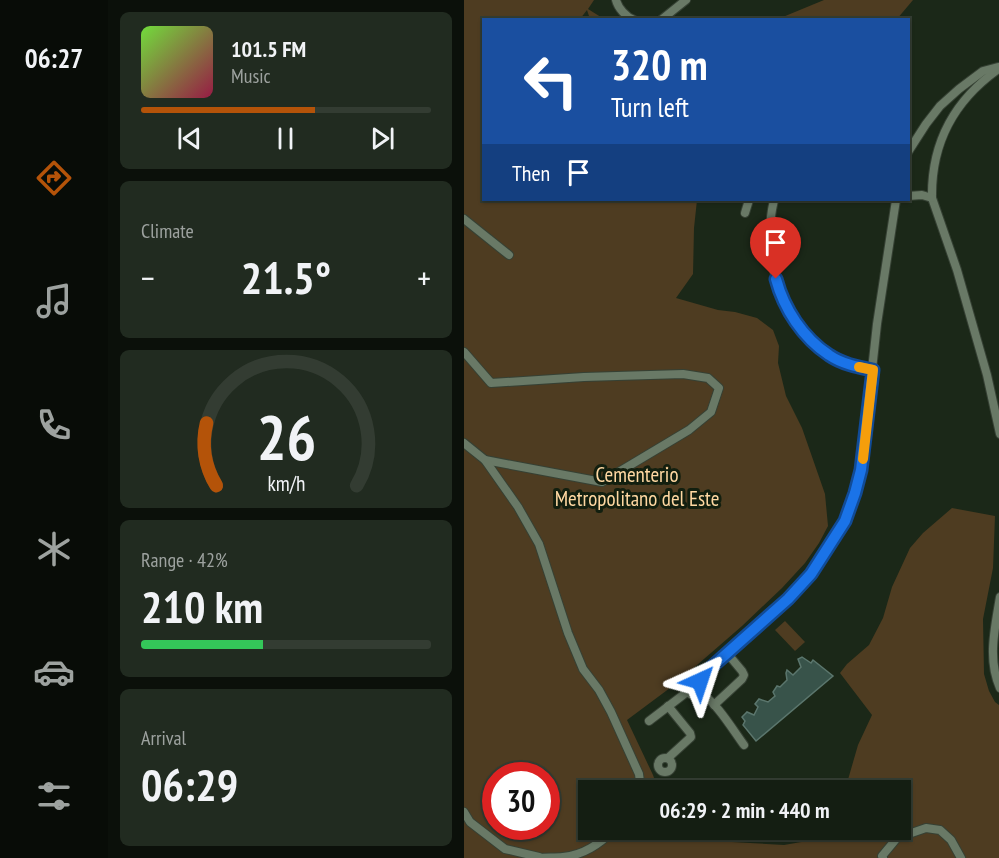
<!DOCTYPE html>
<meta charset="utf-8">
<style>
body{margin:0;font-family:"PT Sans Narrow",sans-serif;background:#212b20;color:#f1f3f6;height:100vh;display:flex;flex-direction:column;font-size:22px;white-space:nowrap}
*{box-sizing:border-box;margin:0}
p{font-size:20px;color:#9da29f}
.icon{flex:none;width:33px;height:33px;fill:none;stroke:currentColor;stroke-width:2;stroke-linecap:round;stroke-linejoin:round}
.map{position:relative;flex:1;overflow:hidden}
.panel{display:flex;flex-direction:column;gap:12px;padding:12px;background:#0b100a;width:356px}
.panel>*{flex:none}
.hud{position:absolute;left:18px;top:18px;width:428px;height:183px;border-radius:0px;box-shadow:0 2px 4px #0004,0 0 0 2px #333c32;background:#1a4fa0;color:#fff;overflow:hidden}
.speed{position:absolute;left:18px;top:762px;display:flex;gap:12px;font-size:30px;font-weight:700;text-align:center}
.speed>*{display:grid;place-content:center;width:78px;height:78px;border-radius:50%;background:#141e12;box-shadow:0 2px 4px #0004,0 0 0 2px #333c32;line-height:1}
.speed .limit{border:9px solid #d22;background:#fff;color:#111}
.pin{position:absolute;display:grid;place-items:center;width:51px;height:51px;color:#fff;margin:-62px -26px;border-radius:50% 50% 50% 0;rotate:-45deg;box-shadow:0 0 6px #0007}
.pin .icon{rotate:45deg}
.me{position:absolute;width:66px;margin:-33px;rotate:42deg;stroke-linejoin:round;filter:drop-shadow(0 0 4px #0008)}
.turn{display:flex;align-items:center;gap:21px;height:126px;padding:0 30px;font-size:27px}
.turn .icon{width:78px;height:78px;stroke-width:2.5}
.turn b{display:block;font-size:42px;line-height:51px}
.then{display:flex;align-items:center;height:57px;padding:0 30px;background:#0003;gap:12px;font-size:22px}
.big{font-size:45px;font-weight:700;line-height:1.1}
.panel .tile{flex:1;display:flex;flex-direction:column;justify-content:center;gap:9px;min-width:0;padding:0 21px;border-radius:9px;background:#212b20}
.panel .dial{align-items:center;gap:0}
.dial svg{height:156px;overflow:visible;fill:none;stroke:#333c32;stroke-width:7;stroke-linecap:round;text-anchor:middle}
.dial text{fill:#f1f3f6;stroke:none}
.song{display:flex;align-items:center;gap:18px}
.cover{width:72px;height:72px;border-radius:9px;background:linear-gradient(135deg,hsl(100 70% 55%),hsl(340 70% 35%))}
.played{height:6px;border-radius:3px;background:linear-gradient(90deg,#b45309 60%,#333c32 60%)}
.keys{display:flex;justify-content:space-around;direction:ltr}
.heat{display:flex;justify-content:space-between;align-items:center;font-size:33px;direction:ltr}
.charge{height:9px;border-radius:4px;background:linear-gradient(90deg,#34c759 42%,#333c32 0)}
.trip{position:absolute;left:114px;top:780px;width:333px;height:60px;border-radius:0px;background:#141e12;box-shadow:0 2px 4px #0004,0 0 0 2px #333c32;font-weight:700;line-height:60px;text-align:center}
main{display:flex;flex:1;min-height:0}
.tabs{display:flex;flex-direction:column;width:108px;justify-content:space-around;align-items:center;background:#080c07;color:#9da29f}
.tabs .icon{width:42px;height:42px}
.tabs .on{color:#b45309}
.tabs b{font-size:27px;color:#f1f3f6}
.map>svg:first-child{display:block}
.green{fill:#4e3c21;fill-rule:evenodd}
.building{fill:#38534a;stroke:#5b766d;stroke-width:1.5}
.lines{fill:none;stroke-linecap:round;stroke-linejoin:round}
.minor-casing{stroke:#364134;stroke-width:10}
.minor{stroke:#697966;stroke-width:8}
.route-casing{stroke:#114b97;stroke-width:15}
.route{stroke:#1a73e8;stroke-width:10}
.slow{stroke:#f59e0b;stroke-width:10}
.labels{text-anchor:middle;stroke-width:6;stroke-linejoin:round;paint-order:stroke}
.park-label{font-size:21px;fill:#ffd8a2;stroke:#121f0f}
</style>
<main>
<nav class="tabs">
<b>06:27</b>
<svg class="icon on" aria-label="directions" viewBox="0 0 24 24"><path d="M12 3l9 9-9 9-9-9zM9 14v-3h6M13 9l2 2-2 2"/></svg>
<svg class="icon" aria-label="music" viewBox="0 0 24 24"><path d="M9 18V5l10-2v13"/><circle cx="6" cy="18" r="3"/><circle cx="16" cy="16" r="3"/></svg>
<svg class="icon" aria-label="phone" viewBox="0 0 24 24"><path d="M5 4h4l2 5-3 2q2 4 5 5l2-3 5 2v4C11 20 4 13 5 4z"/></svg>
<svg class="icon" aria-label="climate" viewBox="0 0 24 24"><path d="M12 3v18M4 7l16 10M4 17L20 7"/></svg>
<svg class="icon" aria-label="car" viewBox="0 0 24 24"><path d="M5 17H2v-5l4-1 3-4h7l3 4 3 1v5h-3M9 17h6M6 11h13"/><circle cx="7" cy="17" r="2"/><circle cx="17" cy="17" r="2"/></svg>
<svg class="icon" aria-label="filters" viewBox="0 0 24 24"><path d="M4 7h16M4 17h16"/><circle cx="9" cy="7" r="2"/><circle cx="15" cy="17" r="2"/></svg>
</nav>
<section class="panel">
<div class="tile">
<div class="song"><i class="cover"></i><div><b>101.5 FM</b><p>Music</p></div></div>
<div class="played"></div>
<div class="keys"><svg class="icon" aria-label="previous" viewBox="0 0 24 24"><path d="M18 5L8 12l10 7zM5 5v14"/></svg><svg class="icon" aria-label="pause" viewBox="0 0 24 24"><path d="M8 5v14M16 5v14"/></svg><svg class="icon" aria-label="next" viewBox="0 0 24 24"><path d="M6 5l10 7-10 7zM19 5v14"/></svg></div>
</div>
<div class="tile"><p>Climate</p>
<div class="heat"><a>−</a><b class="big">21.5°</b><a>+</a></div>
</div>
<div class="tile dial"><svg viewBox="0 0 100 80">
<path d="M14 69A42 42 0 1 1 86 69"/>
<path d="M14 69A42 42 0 0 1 9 37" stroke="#b45309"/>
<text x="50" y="56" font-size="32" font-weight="700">26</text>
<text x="50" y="72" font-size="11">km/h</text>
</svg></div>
<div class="tile"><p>Range · 42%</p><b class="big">210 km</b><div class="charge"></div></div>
<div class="tile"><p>Arrival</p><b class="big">06:29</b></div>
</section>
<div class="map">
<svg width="536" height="858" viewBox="0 0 536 858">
<rect width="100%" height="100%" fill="#1b2818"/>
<!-- green -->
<g class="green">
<path d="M0,0H130L124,9L140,19H126L123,10L116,19L20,20V200H233L230,228L229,274L212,298L254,310L271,312L293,318L309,330L315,346L314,363L322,396L338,428L361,494L364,526L355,543L341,563L318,588L278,626L210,685L163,720L189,775L194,790H124V830H196L268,842L320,845L343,841L364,830H436V790H381L394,745L408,715L376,673L383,664L405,645L419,618L428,587L446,548L459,533L488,508L531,516L529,568L519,619L520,674L525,691L531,702L535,705V858H0ZM32,776H82V826H32Z"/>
<path d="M360,0H449L433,19H314Z"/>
<path d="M321,621L341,642L331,651L311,630Z"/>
</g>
<!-- building -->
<path class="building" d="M338,657L347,663L349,660L369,676L292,741L279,725L281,721L278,717L283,712L290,715L294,707L291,704L295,699L304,702L311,696L309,692L313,686L316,687L323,680L322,673L323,670L329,675L337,667L334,659Z"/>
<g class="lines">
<!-- minor casing -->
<g class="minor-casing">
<g id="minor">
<path d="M152,0C154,8 162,17 170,20"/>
<path d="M197,20L222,0"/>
<path d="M536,68C490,100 467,142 468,198L493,270L523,375L536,434"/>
<path d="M444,152L462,124L476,106L495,89L519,71L534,67"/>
<path d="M444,196L458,195L468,198"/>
<path d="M310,200C297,254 316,325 365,356C378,364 394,367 409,370"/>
<path d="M281,213L285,200"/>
<path d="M0,219L45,255"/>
<path d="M0,352L27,383L120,377L219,374L244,378L255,388L247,412L225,430L138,482L21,460L0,443"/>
<path d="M21,460L54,507L75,544L104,633L119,669L135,690L147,712L175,774L177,790"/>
<path d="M536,597C531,628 523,659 536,688"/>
<circle cx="230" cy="687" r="8"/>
<path d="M233,680L324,599L347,574L381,521L391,493L397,470L413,324L432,200"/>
<path d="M236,693C251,700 269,730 280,745"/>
<path d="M250,705L278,679L280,675L278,671L263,653"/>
<path d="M185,721L223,692"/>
<circle cx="201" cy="765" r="7"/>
<path d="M204,758L227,737L226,733L204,706"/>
<path d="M0,812L6,822L41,849L75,857"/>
<path d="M75,858C82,857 91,858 99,857C120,855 135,844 150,830"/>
<path d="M419,858L418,856L433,838L462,828L476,830L487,840L497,858"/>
</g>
</g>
<!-- minor -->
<use href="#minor" class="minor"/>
</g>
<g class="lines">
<!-- route casing -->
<g class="route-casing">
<path id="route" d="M236,681L233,680L324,599L347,574L381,521L391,493L397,470L409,370C394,367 378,364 365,355C339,338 320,309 312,279"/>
</g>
<!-- route -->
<use href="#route" class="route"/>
<!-- slow -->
<path class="slow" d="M395,367L409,370L399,459"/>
</g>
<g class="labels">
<!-- park labels -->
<g class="park-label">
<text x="173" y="482">Cementerio<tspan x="173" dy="24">Metropolitano del Este</tspan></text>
</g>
</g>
</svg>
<div class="speed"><div class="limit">30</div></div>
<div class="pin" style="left:312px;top:279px;background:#d93025"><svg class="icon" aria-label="arrive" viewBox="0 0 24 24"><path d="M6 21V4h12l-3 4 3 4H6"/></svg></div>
<svg class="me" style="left:236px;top:681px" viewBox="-20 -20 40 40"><path d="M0-17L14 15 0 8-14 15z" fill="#1a73e8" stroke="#fff" stroke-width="4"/></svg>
<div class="trip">06:29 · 2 min · 440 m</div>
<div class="hud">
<div class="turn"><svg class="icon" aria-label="left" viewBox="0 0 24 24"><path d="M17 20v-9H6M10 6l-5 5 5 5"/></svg><div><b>320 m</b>Turn left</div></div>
<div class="then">Then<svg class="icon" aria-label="arrive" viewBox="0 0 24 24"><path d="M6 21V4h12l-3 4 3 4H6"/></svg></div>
</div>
</div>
</main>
